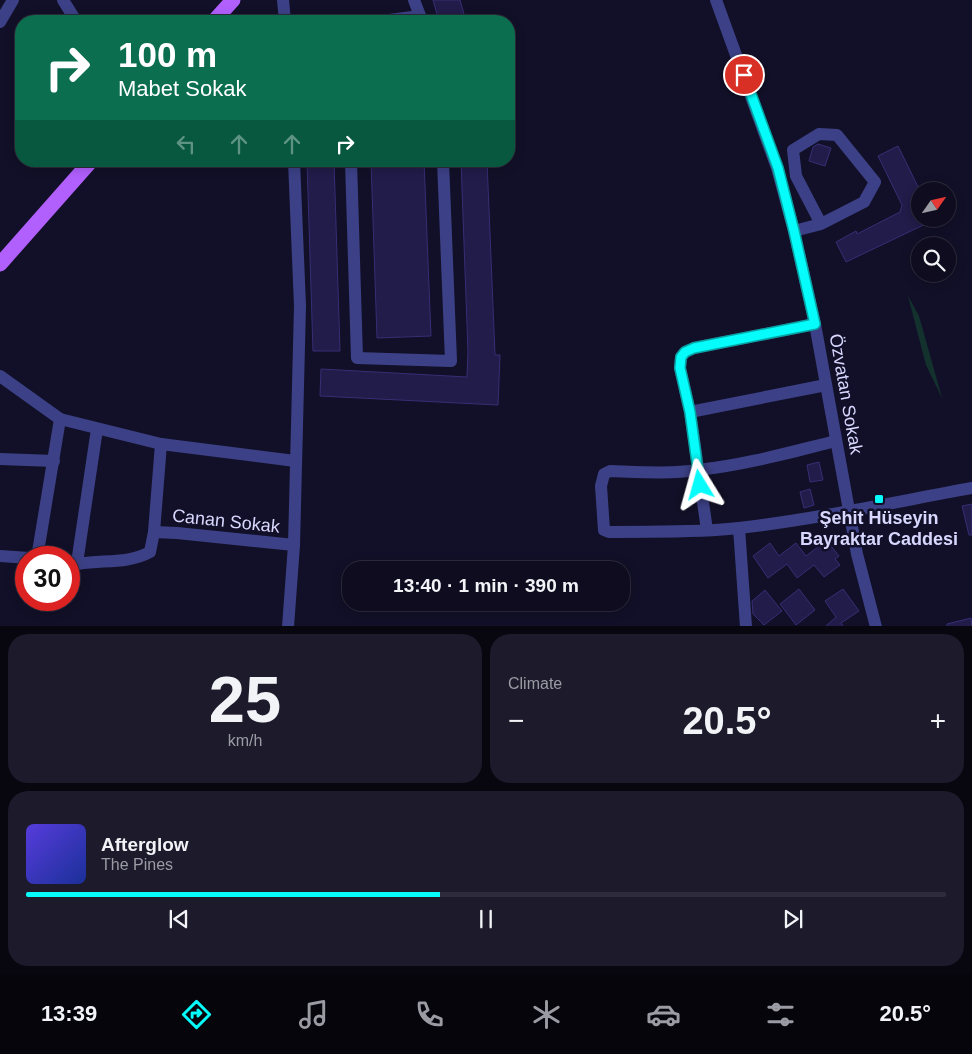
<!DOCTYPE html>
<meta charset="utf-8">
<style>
body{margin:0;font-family:Helvetica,sans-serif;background:#1c1a2b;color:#f1f3f6;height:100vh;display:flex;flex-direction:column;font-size:19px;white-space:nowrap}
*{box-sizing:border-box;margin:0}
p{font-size:16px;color:#9b9ba4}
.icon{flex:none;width:28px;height:28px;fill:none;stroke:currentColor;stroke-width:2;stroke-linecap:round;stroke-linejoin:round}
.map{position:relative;height:626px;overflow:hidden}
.sheet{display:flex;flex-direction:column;gap:8px;padding:8px;background:#080710;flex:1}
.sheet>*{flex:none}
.top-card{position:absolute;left:15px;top:15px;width:500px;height:152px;border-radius:20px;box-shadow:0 2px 12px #0003,0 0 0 1px #2e2c3c;background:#0b6e4f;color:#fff;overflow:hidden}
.needle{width:32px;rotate:56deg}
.buttons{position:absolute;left:911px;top:182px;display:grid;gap:10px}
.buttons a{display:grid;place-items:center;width:45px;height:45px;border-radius:50%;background:#0e0c1e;box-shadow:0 2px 12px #0003,0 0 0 1px #2e2c3c;font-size:25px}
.speed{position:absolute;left:15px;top:546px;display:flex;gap:10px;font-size:25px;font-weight:700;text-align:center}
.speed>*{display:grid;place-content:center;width:65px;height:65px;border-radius:50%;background:#0e0c1e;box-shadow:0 2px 12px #0003,0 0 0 1px #2e2c3c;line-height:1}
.speed .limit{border:8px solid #d22;background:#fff;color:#111}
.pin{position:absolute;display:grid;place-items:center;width:42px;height:42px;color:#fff;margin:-21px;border:2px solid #fff;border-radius:50%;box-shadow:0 1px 5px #0007}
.me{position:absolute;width:55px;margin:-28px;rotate:352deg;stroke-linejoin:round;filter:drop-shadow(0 0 4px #0008)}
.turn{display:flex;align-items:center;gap:18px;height:105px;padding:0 20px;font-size:22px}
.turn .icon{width:65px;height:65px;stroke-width:2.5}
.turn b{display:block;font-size:35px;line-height:42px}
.lanes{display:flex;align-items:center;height:48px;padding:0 20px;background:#0003;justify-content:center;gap:25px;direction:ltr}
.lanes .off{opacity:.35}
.big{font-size:38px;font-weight:700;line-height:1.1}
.sheet .tile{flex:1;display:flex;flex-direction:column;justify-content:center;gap:8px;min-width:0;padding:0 18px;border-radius:20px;background:#1c1a2b}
.sheet .dial{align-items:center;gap:0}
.dial b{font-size:65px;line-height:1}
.song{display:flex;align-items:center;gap:15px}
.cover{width:60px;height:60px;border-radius:8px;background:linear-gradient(135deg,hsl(250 70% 55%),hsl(230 70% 35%))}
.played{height:5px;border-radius:2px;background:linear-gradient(90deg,#06fcfa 45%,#2e2c3c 45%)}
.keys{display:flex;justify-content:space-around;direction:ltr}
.heat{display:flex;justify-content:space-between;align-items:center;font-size:28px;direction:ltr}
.sheet .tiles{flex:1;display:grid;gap:8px;grid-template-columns:1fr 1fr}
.tile:last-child{grid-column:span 2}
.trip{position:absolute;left:342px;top:561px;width:288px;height:50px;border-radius:20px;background:#0e0c1e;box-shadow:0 2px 12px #0003,0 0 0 1px #2e2c3c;font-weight:700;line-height:50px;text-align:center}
.tabs{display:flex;height:80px;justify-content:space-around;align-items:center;background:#06050c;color:#9b9ba4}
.tabs .icon{width:35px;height:35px}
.tabs .active{color:#06fcfa}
.tabs b{font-size:22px;color:#f1f3f6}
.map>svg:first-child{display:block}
.green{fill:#13322e}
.building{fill:#211c49;stroke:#352f75}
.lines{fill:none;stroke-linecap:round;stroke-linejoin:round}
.minor{stroke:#3c4187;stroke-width:12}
.major{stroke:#b160fd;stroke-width:15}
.route-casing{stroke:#04a4a2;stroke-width:12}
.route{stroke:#06fcfa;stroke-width:9}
.poi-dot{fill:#06fcfa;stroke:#121028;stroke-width:2}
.labels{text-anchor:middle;stroke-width:5;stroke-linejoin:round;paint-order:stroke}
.street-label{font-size:18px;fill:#d8d8ff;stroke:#121028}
.poi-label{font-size:18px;font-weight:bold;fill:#d8d8ff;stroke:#121028}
</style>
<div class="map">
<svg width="972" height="627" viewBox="0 0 972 627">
<rect width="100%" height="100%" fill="#121028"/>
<!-- green -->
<path class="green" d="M908,296L919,316L942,398L926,365Z"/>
<!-- building -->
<g class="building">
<path d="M433,0H460L466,21H439Z"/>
<path d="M818,144L831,148L825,166L809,161L813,147Z"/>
<path d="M898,146L920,191V219H936L846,262L836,242L856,231L857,234L900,212L902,205L878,156Z"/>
<path d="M307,161H334L340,351H313Z"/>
<path d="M371,161H424L431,336L377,338Z"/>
<path d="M461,161H487L495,355H500L498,405L320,396L321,369L467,377L468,352Z"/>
<path d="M819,462L823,480L810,482L807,465Z"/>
<path d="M810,489L814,505L804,508L800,492Z"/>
<path d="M972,504V535H969L962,506Z"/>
<path d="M770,543L779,556L796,543L806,556L823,543L827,549L831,546L839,556L835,559L840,565L824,577L814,565L797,578L787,564L768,578L753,556Z"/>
<path d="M799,589L815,610L796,625L780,604Z"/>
<path d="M843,589L859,611L841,623L844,627H825L836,617L825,601Z"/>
<path d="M765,590L782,611L764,625L753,614L752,601Z"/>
<path d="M971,618L972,627H947V624Z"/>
</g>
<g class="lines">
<!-- minor -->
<g class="minor">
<path d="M63,0L76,21"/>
<path d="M283,0L285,21"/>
<path d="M414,0L422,21"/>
<path d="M716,0L777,168L794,231L815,324L857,554L876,627"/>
<path d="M382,21L420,16"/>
<path d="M0,22L13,0"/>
<path d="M351,161L357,358L451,361L443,161"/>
<path d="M794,231L821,224L864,202L875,182L837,135L819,134L793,150L796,176L821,224"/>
<path d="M0,376L60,419L161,444L295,461"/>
<path d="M690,412L826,385"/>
<path d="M836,441C791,452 745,465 698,470C669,474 640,472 610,471L604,474L601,486L604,530L609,532C652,531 696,533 739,528C817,519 895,502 972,488"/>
<path d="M0,459L54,461"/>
<path d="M739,528L746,627"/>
<path d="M707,530L690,412L680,368L681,357L685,352L694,348L815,324"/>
<path d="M154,532L177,533L294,545"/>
<path d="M0,556L29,558"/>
<path d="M37,558L60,419"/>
<path d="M77,563L97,429"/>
<path d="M69,566C96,558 124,566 150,552L154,532L161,444"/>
<path d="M288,627L294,545L300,306L294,161"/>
</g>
<!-- major -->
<g class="major">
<path d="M214,21L233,0"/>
<path d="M0,264L91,161"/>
</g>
</g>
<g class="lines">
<!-- route casing -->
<g class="route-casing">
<path id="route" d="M700,485L690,412L680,368L681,357L685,352L694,348L815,324L794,231L778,168L744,75"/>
</g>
<!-- route -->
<use href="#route" class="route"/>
</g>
<!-- markers -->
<rect class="poi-dot" x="874" y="494" width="10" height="10" rx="2.5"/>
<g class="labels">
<!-- street labels -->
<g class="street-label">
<text transform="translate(846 394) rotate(80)" y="6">Özvatan Sokak</text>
<text transform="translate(226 521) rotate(6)" y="6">Canan Sokak</text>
</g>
<!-- poi labels -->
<g class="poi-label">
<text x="879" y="524">Şehit Hüseyin<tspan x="879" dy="21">Bayraktar Caddesi</tspan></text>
</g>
</g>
</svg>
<div class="buttons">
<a><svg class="needle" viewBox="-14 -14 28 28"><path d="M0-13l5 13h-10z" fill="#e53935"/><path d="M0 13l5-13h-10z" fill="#9b9ba4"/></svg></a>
<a><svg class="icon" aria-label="search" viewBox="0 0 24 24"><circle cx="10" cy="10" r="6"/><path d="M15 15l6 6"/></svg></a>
</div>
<div class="speed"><div class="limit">30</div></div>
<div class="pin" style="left:744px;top:75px;background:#d93025"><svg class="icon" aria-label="arrive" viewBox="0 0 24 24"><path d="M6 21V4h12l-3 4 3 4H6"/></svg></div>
<svg class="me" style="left:700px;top:485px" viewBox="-20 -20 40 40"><path d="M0-17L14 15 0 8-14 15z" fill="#06fcfa" stroke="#fff" stroke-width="4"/></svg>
<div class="trip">13:40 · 1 min · 390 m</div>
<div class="top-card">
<div class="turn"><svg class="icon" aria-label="right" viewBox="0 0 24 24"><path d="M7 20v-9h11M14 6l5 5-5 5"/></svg><div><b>100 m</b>Mabet Sokak</div></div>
<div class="lanes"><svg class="icon off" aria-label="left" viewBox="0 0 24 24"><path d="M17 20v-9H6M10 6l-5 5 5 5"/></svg><svg class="icon off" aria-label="ahead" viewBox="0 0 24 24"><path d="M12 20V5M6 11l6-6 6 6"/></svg><svg class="icon off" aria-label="ahead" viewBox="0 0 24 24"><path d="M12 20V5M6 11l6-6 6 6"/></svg><svg class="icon" aria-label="right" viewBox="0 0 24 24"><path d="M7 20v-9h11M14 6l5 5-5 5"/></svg></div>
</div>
</div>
<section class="sheet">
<div class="tiles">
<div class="tile dial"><b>25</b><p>km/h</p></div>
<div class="tile"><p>Climate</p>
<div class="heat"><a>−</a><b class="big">20.5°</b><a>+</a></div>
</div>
<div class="tile">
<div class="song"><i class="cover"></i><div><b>Afterglow</b><p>The Pines</p></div></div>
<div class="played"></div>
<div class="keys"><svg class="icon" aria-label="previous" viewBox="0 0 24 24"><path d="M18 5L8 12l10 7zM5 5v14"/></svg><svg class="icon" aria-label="pause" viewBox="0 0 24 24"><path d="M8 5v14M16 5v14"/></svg><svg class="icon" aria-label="next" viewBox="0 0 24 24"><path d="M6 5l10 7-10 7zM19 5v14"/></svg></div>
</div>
</div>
</section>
<nav class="tabs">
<b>13:39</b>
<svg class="icon active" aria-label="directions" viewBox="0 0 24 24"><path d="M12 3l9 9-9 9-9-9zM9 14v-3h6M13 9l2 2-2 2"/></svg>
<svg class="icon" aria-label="music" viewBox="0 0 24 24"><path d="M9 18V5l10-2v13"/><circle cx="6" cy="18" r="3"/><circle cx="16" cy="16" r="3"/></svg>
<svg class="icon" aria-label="phone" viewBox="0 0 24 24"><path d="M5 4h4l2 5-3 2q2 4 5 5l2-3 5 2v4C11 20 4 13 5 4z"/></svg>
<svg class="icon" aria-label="climate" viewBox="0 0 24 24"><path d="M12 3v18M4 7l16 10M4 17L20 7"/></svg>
<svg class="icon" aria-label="car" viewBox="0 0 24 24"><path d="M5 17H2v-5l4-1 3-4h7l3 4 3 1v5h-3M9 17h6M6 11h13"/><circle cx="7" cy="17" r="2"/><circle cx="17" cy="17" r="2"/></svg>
<svg class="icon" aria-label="filters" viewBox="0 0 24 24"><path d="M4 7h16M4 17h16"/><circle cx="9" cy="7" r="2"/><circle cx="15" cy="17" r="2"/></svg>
<b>20.5°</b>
</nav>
